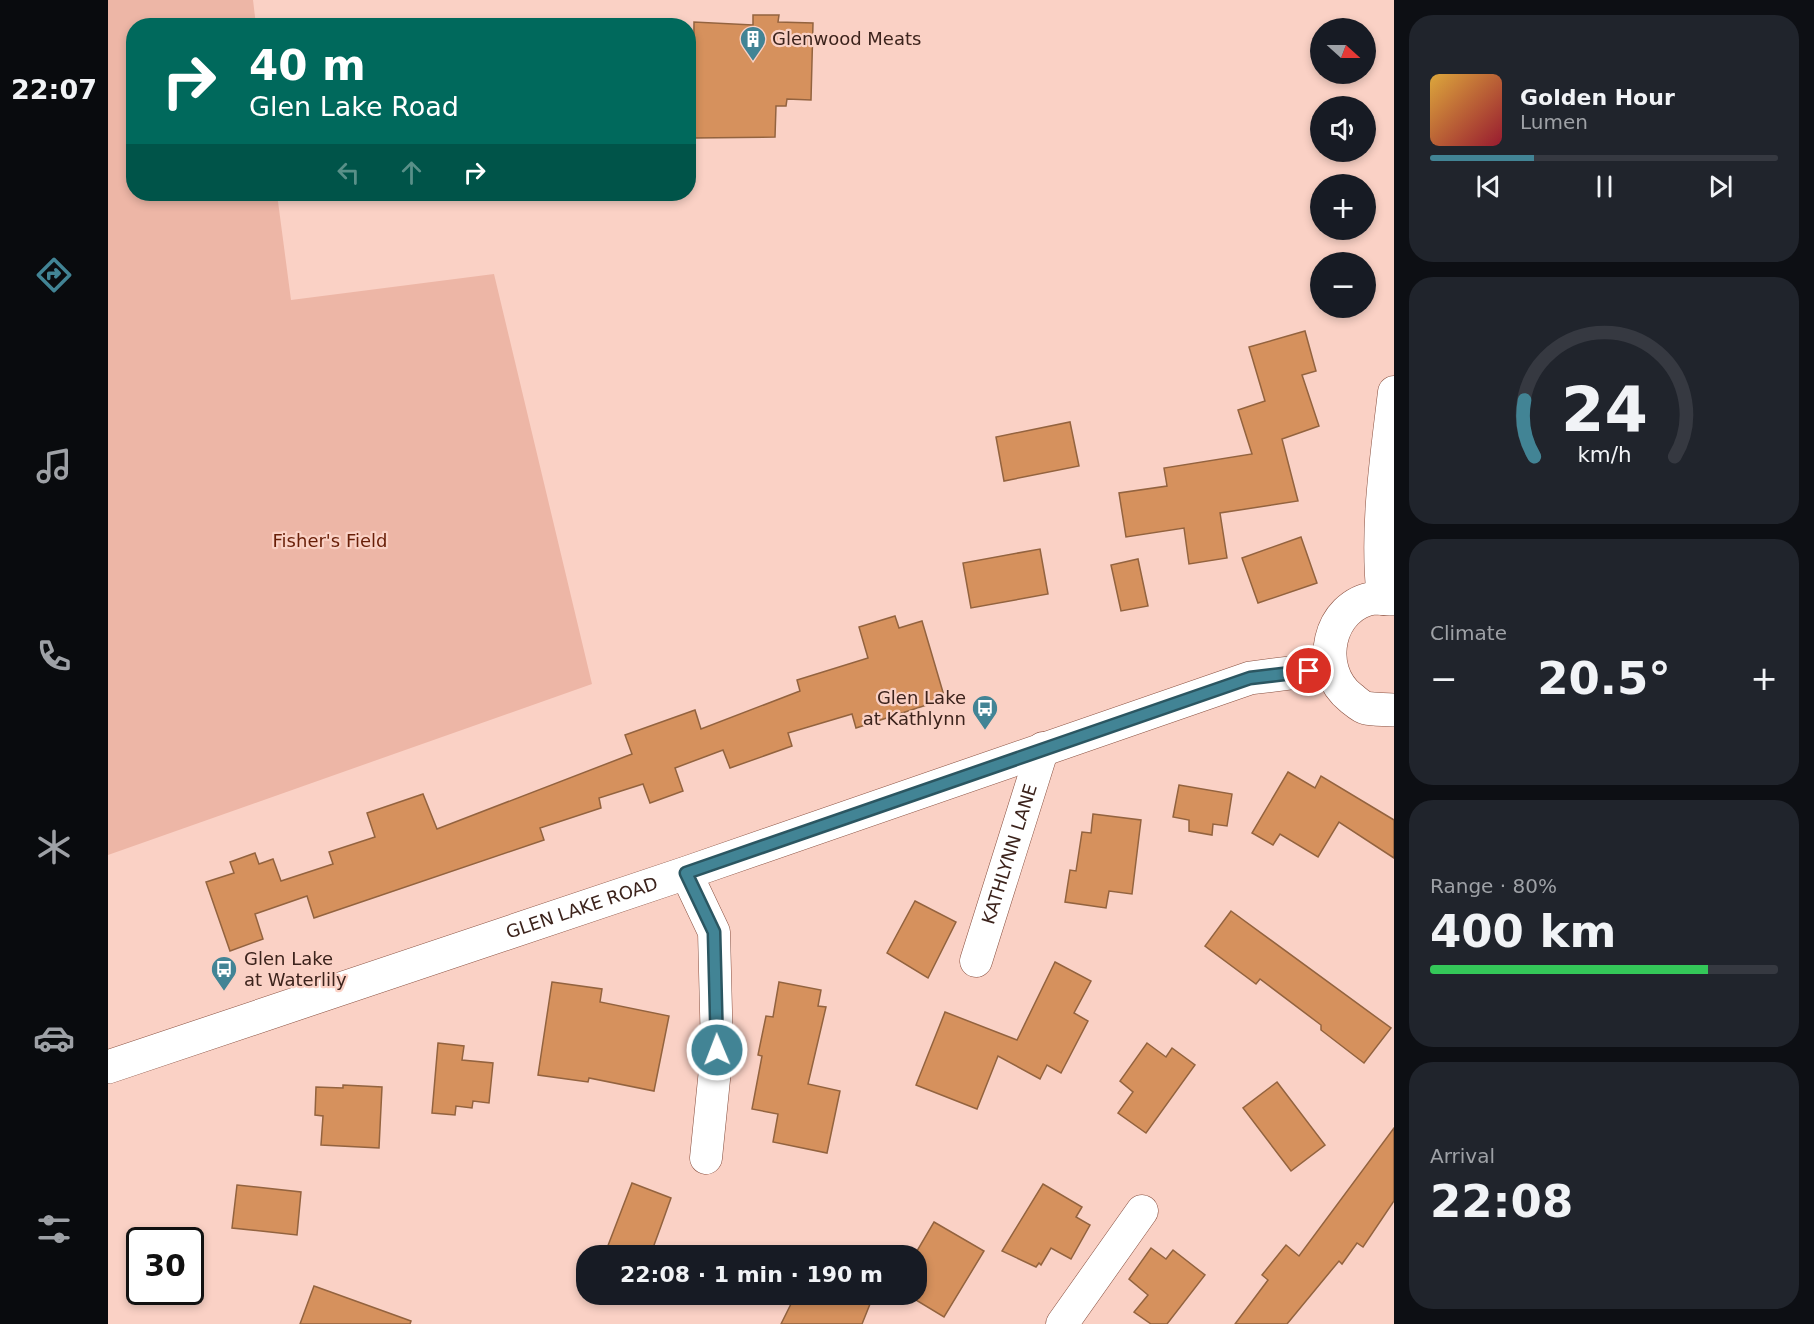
<!DOCTYPE html>
<meta charset="utf-8">
<style>
body{margin:0;font-family:"DejaVu Sans",sans-serif;background:#20242c;color:#f1f3f6;height:100vh;display:flex;flex-direction:column;font-size:22px;white-space:nowrap}
*{box-sizing:border-box;margin:0}
p{font-size:20px;color:#9ea1a6}
.icon{flex:none;width:33px;height:33px;fill:none;stroke:currentColor;stroke-width:2;stroke-linecap:round;stroke-linejoin:round}
.map{position:relative;flex:1;overflow:hidden}
.drawer{display:flex;flex-direction:column;gap:15px;padding:15px;background:#0d0f14;width:420px}
.drawer>*{flex:none}
.guide{position:absolute;left:18px;top:18px;width:570px;height:183px;border-radius:24px;box-shadow:0 3px 9px #0003;background:#00695c;color:#fff;overflow:hidden}
.needle{width:39px;rotate:111deg}
.tools{position:absolute;left:1202px;top:18px;display:grid;gap:12px}
.tools a{display:grid;place-items:center;width:66px;height:66px;border-radius:50%;background:#171b24;box-shadow:0 3px 9px #0003;font-size:30px}
.speed{position:absolute;left:18px;top:1227px;display:flex;gap:12px;font-size:30px;font-weight:700;text-align:center}
.speed>*{display:grid;place-content:center;width:78px;height:78px;border-radius:50%;background:#171b24;box-shadow:0 3px 9px #0003;line-height:1}
.speed .limit{border:3px solid #111;border-radius:9px;background:#fff;color:#111}
.pin{position:absolute;display:grid;place-items:center;width:51px;height:51px;color:#fff;margin:-26px;border:3px solid #fff;border-radius:50%;box-shadow:0 2px 6px #0007}
.me{position:absolute;width:66px;margin:-33px;rotate:359deg;stroke-linejoin:round;filter:drop-shadow(0 0 4px #0008)}
.turn{display:flex;align-items:center;gap:21px;height:126px;padding:0 24px;font-size:27px}
.turn .icon{width:78px;height:78px;stroke-width:2.5}
.turn b{display:block;font-size:42px;line-height:51px}
.lanes{display:flex;align-items:center;height:57px;padding:0 24px;background:#0003;justify-content:center;gap:30px;direction:ltr}
.lanes .off{opacity:.35}
.big{font-size:45px;font-weight:700;line-height:1.1}
.drawer .tile{flex:1;display:flex;flex-direction:column;justify-content:center;gap:9px;min-width:0;padding:0 21px;border-radius:24px;background:#20242c}
.drawer .dial{align-items:center;gap:0}
.dial svg{height:156px;overflow:visible;fill:none;stroke:#363941;stroke-width:7;stroke-linecap:round;text-anchor:middle}
.dial text{fill:#f1f3f6;stroke:none}
.song{display:flex;align-items:center;gap:18px}
.cover{width:72px;height:72px;border-radius:9px;background:linear-gradient(135deg,hsl(40 70% 55%),hsl(350 70% 35%))}
.played{height:6px;border-radius:3px;background:linear-gradient(90deg,#428495 30%,#363941 30%)}
.keys{display:flex;justify-content:space-around;direction:ltr}
.heat{display:flex;justify-content:space-between;align-items:center;font-size:33px;direction:ltr}
.charge{height:9px;border-radius:4px;background:linear-gradient(90deg,#34c759 80%,#363941 0)}
.trip{position:absolute;left:468px;top:1245px;width:351px;height:60px;border-radius:24px;background:#171b24;box-shadow:0 3px 9px #0003;font-weight:700;line-height:60px;text-align:center}
main{display:flex;flex:1;min-height:0}
.tabs{display:flex;flex-direction:column;width:108px;justify-content:space-around;align-items:center;background:#090b0e;color:#9ea1a6}
.tabs .icon{width:42px;height:42px}
.tabs .active{color:#428495}
.tabs b{font-size:27px;color:#f1f3f6}
.map>svg:first-child{display:block}
.green{fill:#edb6a6}
.building{fill:#d6915d;stroke:#93633f;stroke-width:1.5}
.lines{fill:none;stroke-linecap:round;stroke-linejoin:round}
.street-casing{stroke:#884f3f;stroke-width:33}
.secondary-casing{stroke:#884f3f;stroke-width:34}
.street{stroke:#fff;stroke-width:32}
.secondary{stroke:#fff;stroke-width:33}
.route-casing{stroke:#2b5661;stroke-width:15}
.route{stroke:#428495;stroke-width:10}
.labels{text-anchor:middle;stroke-width:4.5;stroke-linejoin:round;paint-order:stroke}
.poi-label{font-size:18px;fill:#3c231c;stroke:#fad1c5;text-anchor:start}
.park-label{font-size:18px;fill:#681e07;stroke:#fad1c5}
.street-label{font-size:18px;fill:#3c231c;stroke:#fad1c5}
</style>
<main>
<nav class="tabs">
<b>22:07</b>
<svg class="icon active" aria-label="directions" viewBox="0 0 24 24"><path d="M12 3l9 9-9 9-9-9zM9 14v-3h6M13 9l2 2-2 2"/></svg>
<svg class="icon" aria-label="music" viewBox="0 0 24 24"><path d="M9 18V5l10-2v13"/><circle cx="6" cy="18" r="3"/><circle cx="16" cy="16" r="3"/></svg>
<svg class="icon" aria-label="phone" viewBox="0 0 24 24"><path d="M5 4h4l2 5-3 2q2 4 5 5l2-3 5 2v4C11 20 4 13 5 4z"/></svg>
<svg class="icon" aria-label="climate" viewBox="0 0 24 24"><path d="M12 3v18M4 7l16 10M4 17L20 7"/></svg>
<svg class="icon" aria-label="car" viewBox="0 0 24 24"><path d="M5 17H2v-5l4-1 3-4h7l3 4 3 1v5h-3M9 17h6M6 11h13"/><circle cx="7" cy="17" r="2"/><circle cx="17" cy="17" r="2"/></svg>
<svg class="icon" aria-label="filters" viewBox="0 0 24 24"><path d="M4 7h16M4 17h16"/><circle cx="9" cy="7" r="2"/><circle cx="15" cy="17" r="2"/></svg>
</nav>
<div class="map">
<svg width="1286" height="1324" viewBox="0 0 1286 1324">
<rect width="100%" height="100%" fill="#fad1c5"/>
<!-- green -->
<path class="green" d="M0,0H145L148,25L26,26V194H169L183,300L386,274L484,684L0,855Z"/>
<!-- building -->
<g class="building">
<path d="M645,15H671L670,22L705,23L703,100L679,99L678,106H668L667,137L585,138L586,22L645,25Z"/>
<path d="M1197,331L1208,371L1194,375L1211,426L1174,439L1190,501L1112,513L1119,558L1081,564L1076,528L1018,537L1011,493L1059,486L1056,468L1144,454L1130,410L1157,401L1141,347Z"/>
<path d="M962,422L971,466L896,481L888,437Z"/>
<path d="M1193,537L1209,583L1150,603L1134,558Z"/>
<path d="M932,549L940,594L863,608L855,563Z"/>
<path d="M1030,559L1040,606L1013,611L1003,565Z"/>
<path d="M787,616L791,628L814,621L837,699L748,728L744,714L680,733L684,746L622,768L615,750L567,768L575,791L542,803L535,784L491,798L493,808L432,828L436,840L206,918L199,896L147,914L155,939L122,951L98,882L126,873L122,862L147,853L151,864L165,859L173,881L225,864L221,852L267,837L259,813L315,794L329,829L524,754L517,735L587,710L593,729L692,691L689,680L760,658L751,627Z"/>
<path d="M1180,772L1207,788L1213,776L1286,820V858L1231,822L1210,857L1172,834L1165,845L1144,833Z"/>
<path d="M1071,785L1124,794L1119,826L1105,824L1104,835L1081,831V820L1065,817Z"/>
<path d="M985,814L1033,820L1024,894L1001,891L998,908L957,902L962,870L968,871L974,832L983,833Z"/>
<path d="M807,901L848,922L820,978L779,953Z"/>
<path d="M1123,911L1283,1028L1256,1063L1213,1030V1025L1152,979L1148,984L1097,946Z"/>
<path d="M947,962L983,981L966,1013L980,1021L953,1073L939,1065L932,1079L890,1056L869,1109L808,1085L837,1012L909,1040Z"/>
<path d="M444,982L494,989L492,1002L561,1016L546,1091L481,1078L480,1082L430,1075Z"/>
<path d="M671,982L713,990L710,1006L718,1007L700,1084L732,1091L719,1153L665,1142L670,1114L644,1109L654,1056L650,1055L658,1016L665,1017Z"/>
<path d="M330,1043L356,1046L354,1060L385,1063L381,1103L365,1101L364,1108L348,1106L347,1115L324,1113Z"/>
<path d="M1039,1043L1058,1057L1064,1048L1087,1065L1038,1133L1010,1113L1025,1092L1012,1081Z"/>
<path d="M1169,1082L1217,1145L1183,1171L1135,1108Z"/>
<path d="M235,1085L274,1087L271,1148L213,1145L215,1116L207,1115L208,1087L235,1088Z"/>
<path d="M1286,1128V1201L1255,1247L1249,1243L1234,1264L1231,1261L1179,1324H1127L1160,1280L1154,1275L1178,1245L1191,1256Z"/>
<path d="M524,1183L563,1198L553,1226L542,1256H496Z"/>
<path d="M935,1184L974,1207L968,1217L982,1225L963,1259L943,1248L933,1265L931,1263L928,1267L894,1251Z"/>
<path d="M129,1185L193,1192L189,1235L124,1228Z"/>
<path d="M826,1222L876,1251L836,1317L798,1294H808V1256H806Z"/>
<path d="M1043,1248L1058,1259L1065,1250L1097,1275L1059,1324H1043L1026,1312L1040,1295L1021,1279Z"/>
<path d="M206,1286L303,1321L302,1324H192Z"/>
<path d="M688,1294H766L754,1324H673Z"/>
</g>
<g class="lines">
<!-- street casing -->
<g class="street-casing">
<g id="street">
<path d="M1275,599C1267,530 1278,460 1286,392"/>
<path d="M578,873L606,932L609,1050L598,1158"/>
<path id="s1" d="M868,961L935,748"/>
<path d="M954,1324L1034,1211"/>
</g>
</g>
<!-- secondary casing -->
<g class="secondary-casing">
<g id="secondary">
<path d="M1286,599C1280,599 1273,598 1267,598C1220,604 1206,669 1243,698C1247,701 1253,707 1258,708C1266,710 1277,709 1286,710"/>
<path id="s2" d="M0,1067L578,873L1142,678L1222,668"/>
</g>
</g>
<!-- street -->
<use href="#street" class="street"/>
<!-- secondary -->
<use href="#secondary" class="secondary"/>
</g>
<g class="lines">
<!-- route casing -->
<g class="route-casing">
<path id="route" d="M609,1050L606,932L578,873L1142,678L1201,671"/>
</g>
<!-- route -->
<use href="#route" class="route"/>
</g>
<!-- icons -->
<defs>
<g id="building-pin" transform="scale(1.35)"><path d="M0 17L-7.5 6A9.5 9.5 0 1 1 7.5 6Z" fill="#428495" stroke="#fad1c5"/><path d="M-4-6H4V6H1V3H-1V6H-4ZM-2.5-4.3h1.7v1.8h-1.7ZM.8-4.3h1.7v1.8H.8ZM-2.5-1h1.7V.8h-1.7ZM.8-1h1.7V.8H.8Z" fill="#fff"/></g>
<g id="bus-pin" transform="scale(1.35)"><path d="M0 17L-7.5 6A9.5 9.5 0 1 1 7.5 6Z" fill="#428495" stroke="#fad1c5"/><path d="M-5-6H5V4H4V6H2V4H-2V6H-4V4H-5ZM-3.5-4V0h7V-4ZM-3.5 1.2v1.5H-2V1.2ZM2 1.2v1.5H3.5V1.2Z" fill="#fff"/></g>
</defs>
<g fill-rule="evenodd">
<use href="#building-pin" x="645" y="39"/>
<use href="#bus-pin" x="877" y="708"/>
<use href="#bus-pin" x="116" y="969"/>
</g>
<g class="labels">
<!-- poi labels -->
<g class="poi-label">
<text x="664" y="45">Glenwood Meats</text>
<text x="858" y="704" text-anchor="end">Glen Lake<tspan x="858" dy="21">at Kathlynn</tspan></text>
<text x="136" y="965">Glen Lake<tspan x="136" dy="21">at Waterlily</tspan></text>
</g>
<!-- park labels -->
<g class="park-label">
<text x="222" y="547">Fisher's Field</text>
</g>
<!-- street labels -->
<g class="street-label">
<text dy="6" stroke="none"><textPath href="#s1" startOffset="112">KATHLYNN LANE</textPath></text>
<text dy="6" stroke="none"><textPath href="#s2" startOffset="500">GLEN LAKE ROAD</textPath></text>
</g>
</g>
</svg>
<div class="tools">
<a><svg class="needle" viewBox="-14 -14 28 28"><path d="M0-13l5 13h-10z" fill="#e53935"/><path d="M0 13l5-13h-10z" fill="#9ea1a6"/></svg></a>
<a><svg class="icon" aria-label="sound" viewBox="0 0 24 24"><path d="M4 9h4l5-4v14l-5-4H4zM17 9q2 3 0 6"/></svg></a>
<a>+</a>
<a>−</a>
</div>
<div class="speed"><div class="limit">30</div></div>
<div class="pin" style="left:1201px;top:671px;background:#d93025"><svg class="icon" aria-label="arrive" viewBox="0 0 24 24"><path d="M6 21V4h12l-3 4 3 4H6"/></svg></div>
<svg class="me" style="left:609px;top:1050px" viewBox="-20 -20 40 40"><circle r="17" fill="#428495" stroke="#fff" stroke-width="3"/><path d="M0-11L8 9 0 5-8 9z" fill="#fff"/></svg>
<div class="trip">22:08 · 1 min · 190 m</div>
<div class="guide">
<div class="turn"><svg class="icon" aria-label="right" viewBox="0 0 24 24"><path d="M7 20v-9h11M14 6l5 5-5 5"/></svg><div><b>40 m</b>Glen Lake Road</div></div>
<div class="lanes"><svg class="icon off" aria-label="left" viewBox="0 0 24 24"><path d="M17 20v-9H6M10 6l-5 5 5 5"/></svg><svg class="icon off" aria-label="ahead" viewBox="0 0 24 24"><path d="M12 20V5M6 11l6-6 6 6"/></svg><svg class="icon" aria-label="right" viewBox="0 0 24 24"><path d="M7 20v-9h11M14 6l5 5-5 5"/></svg></div>
</div>
</div>
<section class="drawer">
<div class="tile">
<div class="song"><i class="cover"></i><div><b>Golden Hour</b><p>Lumen</p></div></div>
<div class="played"></div>
<div class="keys"><svg class="icon" aria-label="previous" viewBox="0 0 24 24"><path d="M18 5L8 12l10 7zM5 5v14"/></svg><svg class="icon" aria-label="pause" viewBox="0 0 24 24"><path d="M8 5v14M16 5v14"/></svg><svg class="icon" aria-label="next" viewBox="0 0 24 24"><path d="M6 5l10 7-10 7zM19 5v14"/></svg></div>
</div>
<div class="tile dial"><svg viewBox="0 0 100 80">
<path d="M14 69A42 42 0 1 1 86 69"/>
<path d="M14 69A42 42 0 0 1 9 40" stroke="#428495"/>
<text x="50" y="56" font-size="32" font-weight="700">24</text>
<text x="50" y="72" font-size="11">km/h</text>
</svg></div>
<div class="tile"><p>Climate</p>
<div class="heat"><a>−</a><b class="big">20.5°</b><a>+</a></div>
</div>
<div class="tile"><p>Range · 80%</p><b class="big">400 km</b><div class="charge"></div></div>
<div class="tile"><p>Arrival</p><b class="big">22:08</b></div>
</section>
</main>
